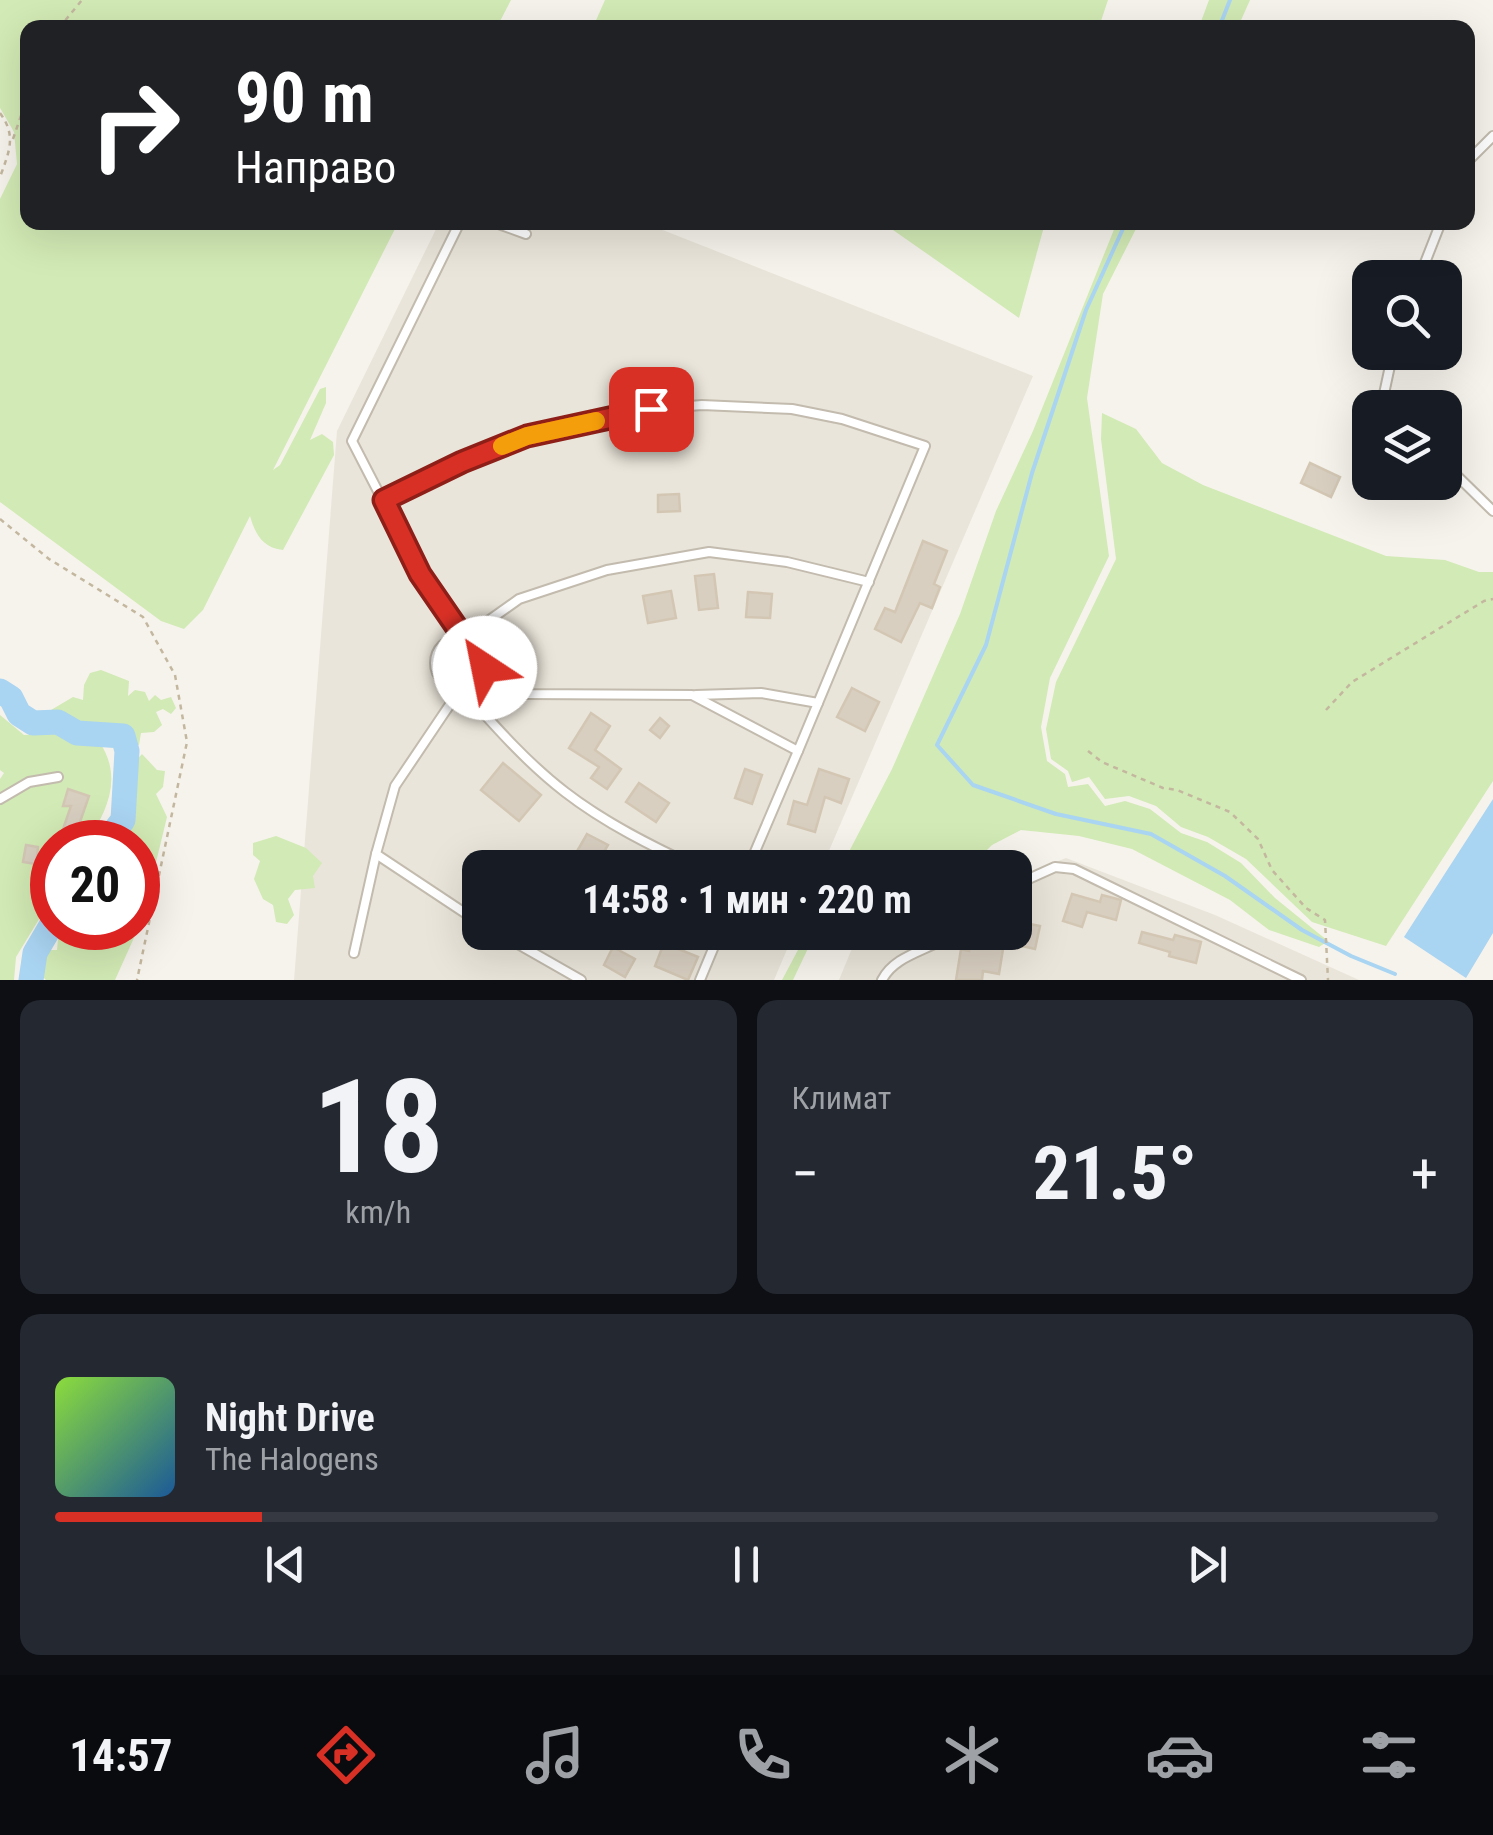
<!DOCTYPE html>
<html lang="ru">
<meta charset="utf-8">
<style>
body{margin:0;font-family:"Roboto Condensed",sans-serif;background:#242831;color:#f1f3f6;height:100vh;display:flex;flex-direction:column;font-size:38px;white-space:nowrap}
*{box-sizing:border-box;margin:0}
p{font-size:32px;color:#9ea1a6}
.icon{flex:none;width:55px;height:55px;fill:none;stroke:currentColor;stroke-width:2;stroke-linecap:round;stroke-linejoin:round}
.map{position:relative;height:980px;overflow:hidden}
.details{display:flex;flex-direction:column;gap:20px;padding:20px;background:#0d0f14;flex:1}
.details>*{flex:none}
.top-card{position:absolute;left:20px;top:20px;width:1455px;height:210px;border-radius:20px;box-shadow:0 10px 40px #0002;background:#202124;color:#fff;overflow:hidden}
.controls{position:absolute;left:1352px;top:260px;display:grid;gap:20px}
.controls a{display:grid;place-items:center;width:110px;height:110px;border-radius:20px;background:#171b24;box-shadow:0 10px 40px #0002;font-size:50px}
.speed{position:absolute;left:30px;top:820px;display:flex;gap:20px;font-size:50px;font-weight:700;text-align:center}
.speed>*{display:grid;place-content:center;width:130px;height:130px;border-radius:50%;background:#171b24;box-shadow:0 10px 40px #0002;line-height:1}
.speed .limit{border:15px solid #d22;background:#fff;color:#111}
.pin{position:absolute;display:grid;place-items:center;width:85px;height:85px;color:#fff;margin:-42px;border-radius:20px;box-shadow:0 5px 15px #0006}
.me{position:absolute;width:110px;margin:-55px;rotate:326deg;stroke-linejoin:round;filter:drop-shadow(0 0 8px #0008)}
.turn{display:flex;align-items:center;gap:35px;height:210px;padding:0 50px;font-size:45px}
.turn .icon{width:130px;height:130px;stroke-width:2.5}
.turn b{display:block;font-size:70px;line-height:85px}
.big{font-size:75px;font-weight:700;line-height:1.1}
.details .card{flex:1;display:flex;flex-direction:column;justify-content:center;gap:15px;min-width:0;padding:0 35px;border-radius:20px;background:#242831}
.details .dial{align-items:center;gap:0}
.dial b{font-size:130px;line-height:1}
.song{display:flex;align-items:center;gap:30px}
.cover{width:120px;height:120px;border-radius:15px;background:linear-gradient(135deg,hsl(90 70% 55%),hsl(210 70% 35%))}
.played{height:10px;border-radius:5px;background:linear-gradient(90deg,#d93025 15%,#363941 15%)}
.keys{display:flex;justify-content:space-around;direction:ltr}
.heat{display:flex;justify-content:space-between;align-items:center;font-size:55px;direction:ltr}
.details .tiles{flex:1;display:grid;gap:20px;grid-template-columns:1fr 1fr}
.card:last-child{grid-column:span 2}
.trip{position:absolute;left:462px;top:850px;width:570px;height:100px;border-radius:20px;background:#171b24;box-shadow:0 10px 40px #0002;font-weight:700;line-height:100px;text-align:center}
.menu{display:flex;height:160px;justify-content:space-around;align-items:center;background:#090b0e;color:#9ea1a6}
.menu .icon{width:70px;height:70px}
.menu .active{color:#d93025}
.menu b{font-size:45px;color:#f1f3f6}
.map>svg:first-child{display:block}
.residential{fill:#eae5da}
.green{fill:#d2eab5}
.water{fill:#a9d4f2}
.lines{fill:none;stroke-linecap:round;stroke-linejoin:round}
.stream{stroke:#a9d4f2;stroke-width:4}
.river{stroke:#a9d4f2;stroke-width:25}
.building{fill:#d8cfc1;stroke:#d3c7b4;stroke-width:2.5}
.service-casing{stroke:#c2bbae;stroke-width:12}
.path{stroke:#c4b79f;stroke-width:2.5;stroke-dasharray:5 5;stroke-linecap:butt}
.service{stroke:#fff;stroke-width:8}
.route-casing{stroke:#8d1f18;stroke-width:25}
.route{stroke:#d93025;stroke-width:18}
.slow{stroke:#f59e0b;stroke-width:18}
</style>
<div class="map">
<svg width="1493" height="980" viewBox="0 0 1493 980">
<rect width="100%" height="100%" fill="#f6f3ec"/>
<!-- residential -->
<g class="residential">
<path d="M439,223H645L1033,376L822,867L480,868V932L794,933L774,980H294L337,431Z"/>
<path d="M1066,858L1215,915L1359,980H839L855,941L935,932H1015V878Z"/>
</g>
<!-- green -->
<g class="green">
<path d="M0,0H511L497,27L28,28V222L398,223L273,470L280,465L320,389L326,387V403L310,440L322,434L333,442L334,455L283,550C262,548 255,533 250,516L203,610L184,629L161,621L0,502V199L17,164L14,132L0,108Z"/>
<path d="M605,0H1108L1099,27H593Z"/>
<path d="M1209,0H1250L1238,27H1199Z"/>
<path d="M1117,222L1139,223L1103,294L1087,398L1109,556L1050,678L1041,727L1047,761L1065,774L1068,787L1088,784L1105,806L1125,801L1150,809L1181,833L1207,842L1241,863L1275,898L1328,941L1319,947L1269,930L1230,900L1132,849L1079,836L1021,830L992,845L970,867H841L892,769L960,614L996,511L1033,431Z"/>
<path d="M883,223H1045L1019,318Z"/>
<path d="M1102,413L1136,429L1162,463L1203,485L1386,556L1445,560L1479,572H1493V781L1386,946L1312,922L1246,859L1208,837L1181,827L1156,806L1129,796L1105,799L1089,777L1072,782L1068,771L1051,759L1046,729L1056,682L1116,559L1101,439Z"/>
<path d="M101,670L129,681L128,696L135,690L145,692L149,701L155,695L161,700L171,697L176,708L171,714L163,709L156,712L162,725L154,732L141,733L139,745L127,742L126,735L118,727L79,729L54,718L51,710L73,697L83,700L84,685L90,673Z"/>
<path d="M0,715L24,735L54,733L100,743C123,778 107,811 87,842H52V898L16,957L14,980H0V779L4,773L0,770Z"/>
<path d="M142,754L157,770L165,771L163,787L156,794L167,817L142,920L115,980H46L41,975L39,958L45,950H57L59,928H138V842H113L127,825L135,762Z"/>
<path d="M276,836L306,848L322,863L313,876L315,888L295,890L288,899L294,915L287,924L276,922L273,905L263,899L254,879L260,861L253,855V843Z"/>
<path d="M807,933H825L813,938L793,980H782Z"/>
</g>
<!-- water -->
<path class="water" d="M1493,799V933L1466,978L1404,937Z"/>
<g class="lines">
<!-- stream -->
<g class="stream">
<path d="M1219,28L1230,0"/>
<path d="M1126,222L1086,310L1032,473L986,645L937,745L973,785L1056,814L1151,834L1225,876L1302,930L1351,956L1395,974"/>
</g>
<!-- river -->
<g class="river">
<path d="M0,691L11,698L19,714L33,723L58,722L77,733L123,736L127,751L123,820L106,842"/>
<path d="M31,980L35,953L52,924"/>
</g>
</g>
<!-- building -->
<g class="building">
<path d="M1310,463L1340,477L1331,497L1301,483Z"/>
<path d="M679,494L680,511L658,512V495Z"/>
<path d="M923,541L947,551L934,584L940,587L932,608L920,603L901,642L875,629L885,608L895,612Z"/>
<path d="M714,574L718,608L699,610L695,576Z"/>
<path d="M671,591L676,618L648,623L643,596Z"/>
<path d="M748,592L772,594L770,618L746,617Z"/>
<path d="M852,688L879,702L865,731L837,717Z"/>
<path d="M591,713L610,726L595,750L621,769L607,789L591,778L599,767L569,748Z"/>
<path d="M660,718L669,726L660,738L650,730Z"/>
<path d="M503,763L541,795L519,821L481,790Z"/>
<path d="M745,769L762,775L752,804L735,798Z"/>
<path d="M819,769L849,779L841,803L825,797L815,832L788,824L794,801L807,805Z"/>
<path d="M639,783L669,803L656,822L626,802Z"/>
<path d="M68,789L89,796L73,842L60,838L71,806H63Z"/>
<path d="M587,834L608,845L605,850L634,868H601L576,853Z"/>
<path d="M26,845L38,847L36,864L23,862Z"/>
<path d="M1072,894L1100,902L1102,895L1121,900L1116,920L1087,912L1082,927L1063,921Z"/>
<path d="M1015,921L1040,926L1035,949L1008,943L1010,932H1015Z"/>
<path d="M1142,932L1173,940L1175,935L1201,942L1196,963L1169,956L1170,952L1139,943Z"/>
<path d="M664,943L698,957L688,980L655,966Z"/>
<path d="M970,943L1003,949L999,974L983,971L982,980H956L961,949L969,951Z"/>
<path d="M613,947L635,959L625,977L604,965Z"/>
</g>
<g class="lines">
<!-- service casing -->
<g class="service-casing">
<g id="service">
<path d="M1468,161L1493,136"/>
<path d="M460,222L352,441L383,501L462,462L527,436L651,409L702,405L792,409L842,419L925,446L818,703"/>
<path d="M493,222L526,234"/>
<path d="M1419,278L1441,222"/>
<path d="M1387,408L1382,403L1393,352"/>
<path d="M1445,464L1493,511"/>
<path d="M383,501L420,573L464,638L519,599L607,570L709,552L787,562L869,582"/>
<circle cx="460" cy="663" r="25"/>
<path d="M476,683L526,694L692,695L798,751L748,868"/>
<path d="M696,695L761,693L818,703L798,751"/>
<path d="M0,799L29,782L58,777"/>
<path d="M1015,885L1055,867L1074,869L1301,980"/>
<path d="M480,923L376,854L395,786L461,688C494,725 526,762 565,792C605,823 653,847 699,868"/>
<path d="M497,932L581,980"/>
<path d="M354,953L376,854"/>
<path d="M700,980L720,932"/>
<path d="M882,980C896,953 931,951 954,932"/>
</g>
</g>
<!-- path -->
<g class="path">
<path d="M59,28L82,0"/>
<path d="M0,113C17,136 9,152 0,177"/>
<path d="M13,139L28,95"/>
<path d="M0,519L49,559L143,617L175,675L187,742L137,980"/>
<path d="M1326,710L1352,682L1484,601L1493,599"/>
<path d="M1088,751L1102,762L1163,788L1177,790L1230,812L1258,839L1272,870L1306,908L1325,920L1328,980"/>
</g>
<!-- service -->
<use href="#service" class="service"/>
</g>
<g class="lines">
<!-- route casing -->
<g class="route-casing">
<path id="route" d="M485,668C486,652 479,643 464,638L420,574L384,500L462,462L527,436L651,409"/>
</g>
<!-- route -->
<use href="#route" class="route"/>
<!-- slow -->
<path class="slow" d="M502,446L527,436L596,421"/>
</g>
</svg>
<div class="controls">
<a><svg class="icon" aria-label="search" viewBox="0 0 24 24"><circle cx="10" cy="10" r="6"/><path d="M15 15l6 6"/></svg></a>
<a><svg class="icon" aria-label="layers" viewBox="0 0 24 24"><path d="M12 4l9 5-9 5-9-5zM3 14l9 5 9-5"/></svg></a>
</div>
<div class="speed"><div class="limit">20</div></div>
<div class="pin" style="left:651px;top:409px;background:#d93025"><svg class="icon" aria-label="arrive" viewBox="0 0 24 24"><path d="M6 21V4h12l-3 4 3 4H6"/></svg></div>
<svg class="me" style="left:485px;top:668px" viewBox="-20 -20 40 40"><circle r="19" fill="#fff"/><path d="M0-13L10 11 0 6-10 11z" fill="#d93025"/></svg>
<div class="trip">14:58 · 1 мин · 220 m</div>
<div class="top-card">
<div class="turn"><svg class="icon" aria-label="right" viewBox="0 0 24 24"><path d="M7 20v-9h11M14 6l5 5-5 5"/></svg><div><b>90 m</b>Направо</div></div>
</div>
</div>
<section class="details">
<div class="tiles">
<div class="card dial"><b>18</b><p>km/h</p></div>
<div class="card"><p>Климат</p>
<div class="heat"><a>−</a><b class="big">21.5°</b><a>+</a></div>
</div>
<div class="card">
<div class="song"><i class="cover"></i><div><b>Night Drive</b><p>The Halogens</p></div></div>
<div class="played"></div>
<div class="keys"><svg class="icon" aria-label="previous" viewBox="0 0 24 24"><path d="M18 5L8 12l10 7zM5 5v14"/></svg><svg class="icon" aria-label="pause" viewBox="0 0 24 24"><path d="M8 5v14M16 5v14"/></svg><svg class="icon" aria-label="next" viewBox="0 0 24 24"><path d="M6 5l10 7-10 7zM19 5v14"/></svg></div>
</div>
</div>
</section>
<nav class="menu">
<b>14:57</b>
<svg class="icon active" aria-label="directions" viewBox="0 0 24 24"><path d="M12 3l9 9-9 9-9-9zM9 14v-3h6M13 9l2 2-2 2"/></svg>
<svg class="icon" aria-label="music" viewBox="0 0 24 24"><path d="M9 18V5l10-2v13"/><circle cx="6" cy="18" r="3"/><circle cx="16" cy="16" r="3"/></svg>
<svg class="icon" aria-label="phone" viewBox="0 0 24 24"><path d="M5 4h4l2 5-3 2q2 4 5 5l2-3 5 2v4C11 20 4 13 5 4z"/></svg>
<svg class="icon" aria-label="climate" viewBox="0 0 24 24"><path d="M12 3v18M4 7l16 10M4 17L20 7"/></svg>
<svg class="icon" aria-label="car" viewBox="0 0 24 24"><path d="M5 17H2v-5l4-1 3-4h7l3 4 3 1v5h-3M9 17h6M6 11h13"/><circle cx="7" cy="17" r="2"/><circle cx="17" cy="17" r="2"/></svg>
<svg class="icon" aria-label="filters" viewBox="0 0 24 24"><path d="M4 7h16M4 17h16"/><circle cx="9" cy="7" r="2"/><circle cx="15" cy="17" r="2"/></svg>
</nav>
